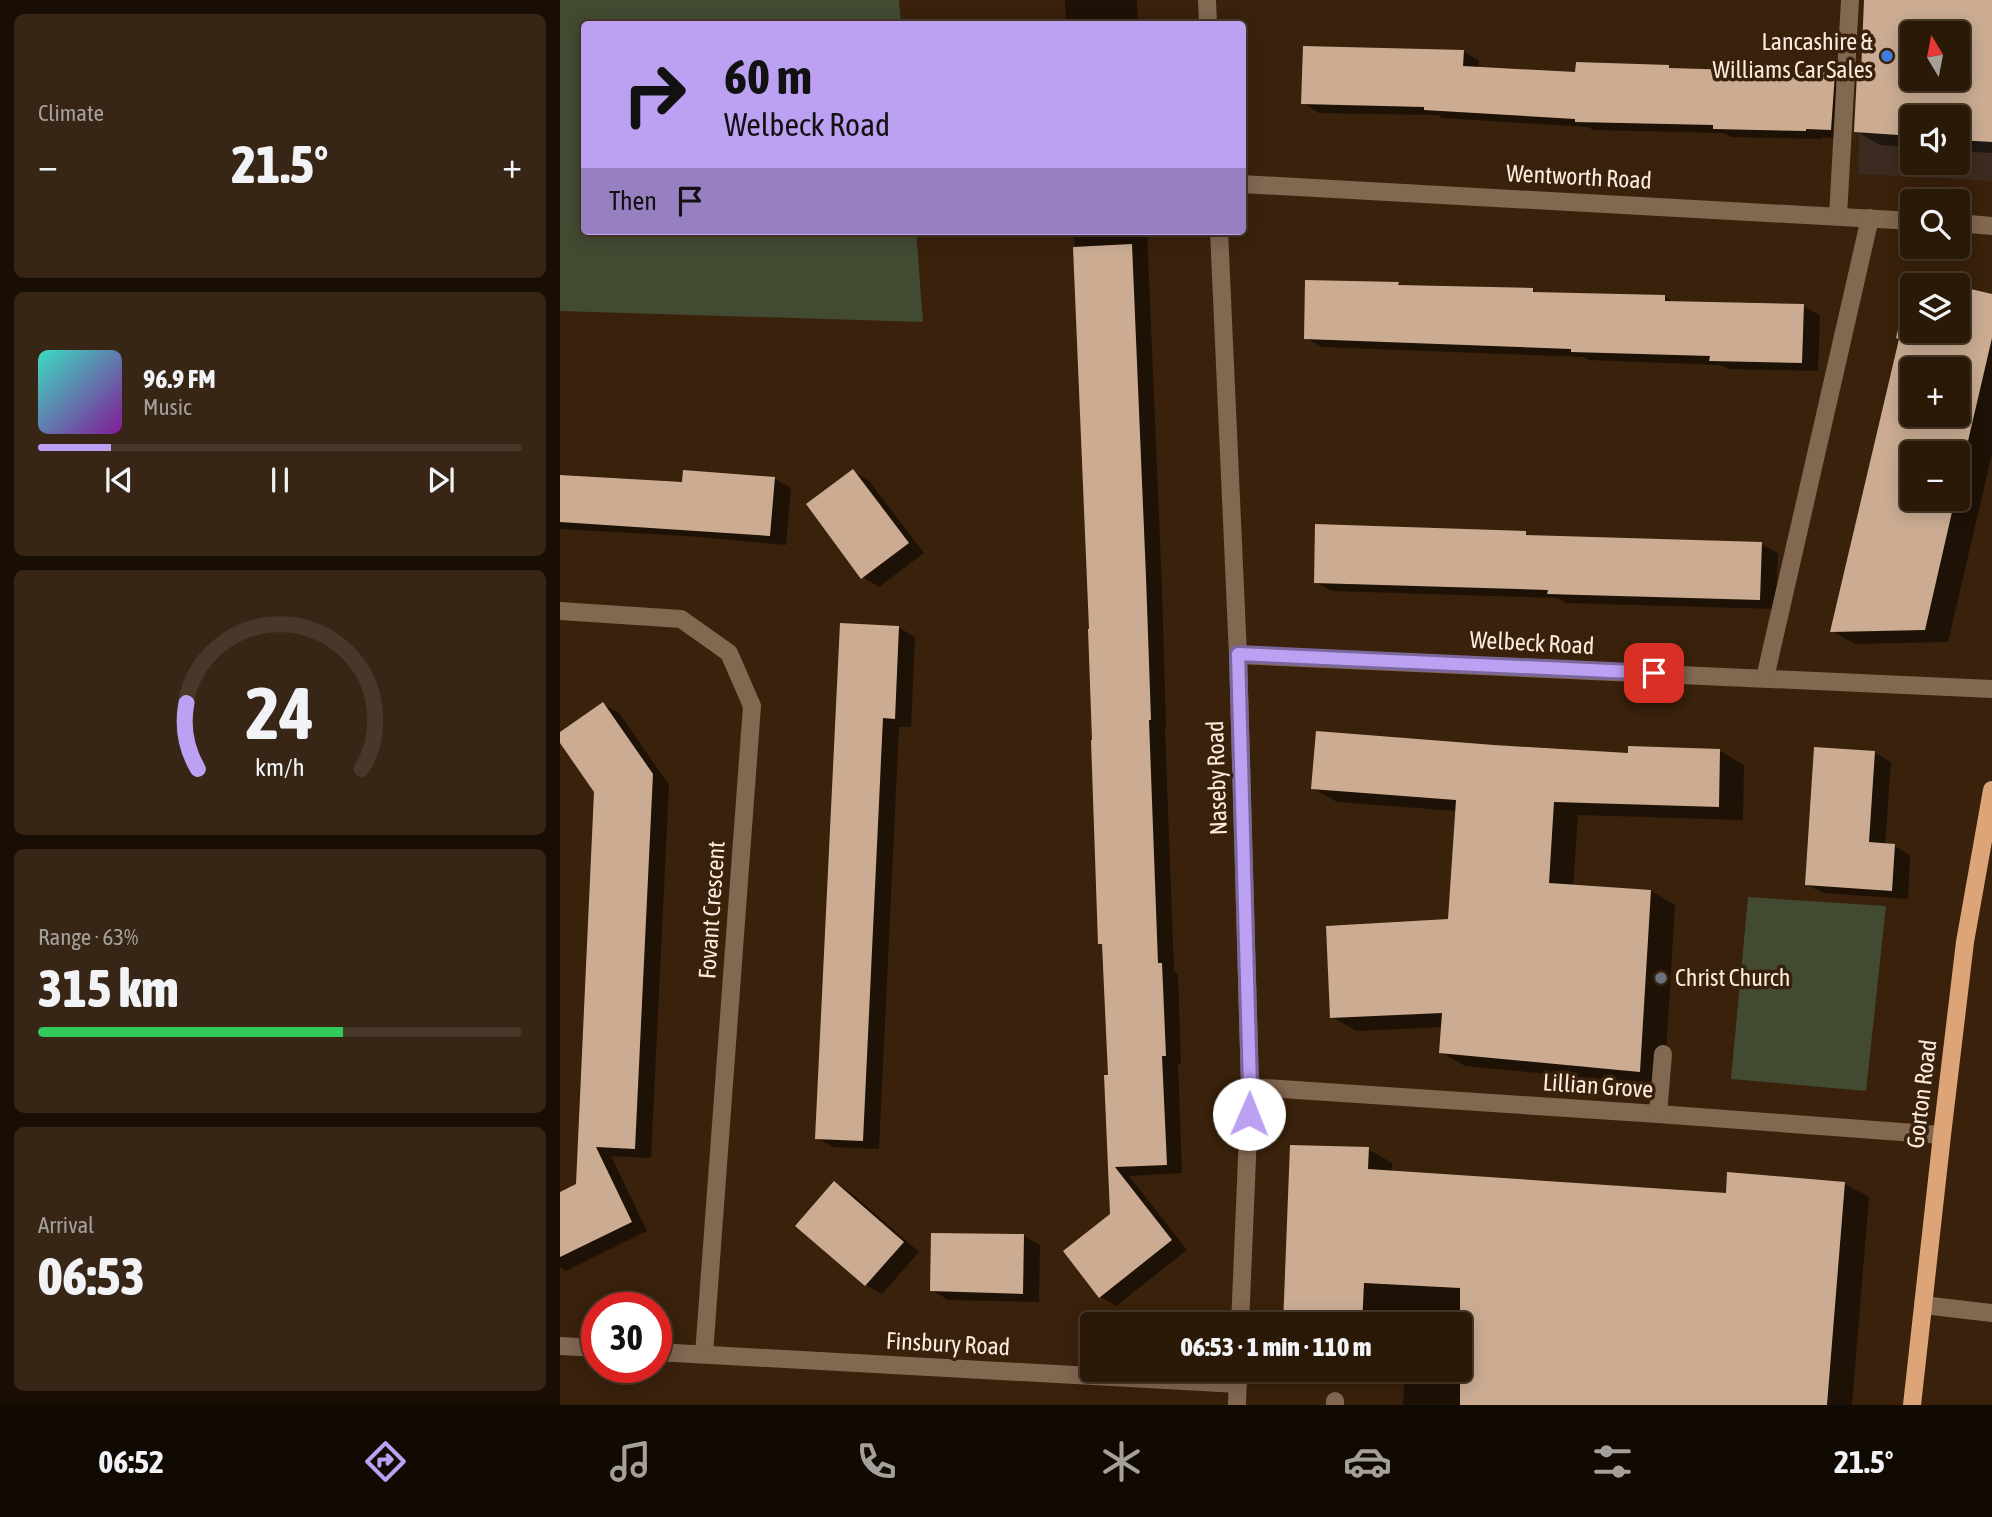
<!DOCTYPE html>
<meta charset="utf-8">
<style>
body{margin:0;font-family:"Asap Condensed",sans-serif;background:#372616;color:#f1f3f6;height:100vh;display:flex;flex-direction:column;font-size:26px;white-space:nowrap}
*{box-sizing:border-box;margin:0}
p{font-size:23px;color:#a6a09c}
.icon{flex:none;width:38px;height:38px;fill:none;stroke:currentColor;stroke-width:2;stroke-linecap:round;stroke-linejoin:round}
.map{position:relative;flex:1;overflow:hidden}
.side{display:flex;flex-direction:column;gap:14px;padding:14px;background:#180e04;width:560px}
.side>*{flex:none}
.banner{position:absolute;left:21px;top:21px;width:665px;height:214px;border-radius:7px;box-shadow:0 4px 18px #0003,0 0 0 2px #473829;background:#bca0f2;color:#111;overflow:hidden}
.needle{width:46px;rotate:350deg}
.buttons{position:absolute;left:1340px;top:21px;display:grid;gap:14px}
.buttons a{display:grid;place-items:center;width:70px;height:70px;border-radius:7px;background:#2b1908;box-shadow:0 4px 18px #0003,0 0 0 2px #473829;font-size:35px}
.speed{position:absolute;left:21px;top:1292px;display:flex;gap:14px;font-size:35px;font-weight:700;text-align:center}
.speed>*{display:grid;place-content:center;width:91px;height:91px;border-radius:50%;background:#2b1908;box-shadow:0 4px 18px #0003,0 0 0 2px #473829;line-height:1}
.speed .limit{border:10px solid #d22;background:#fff;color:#111}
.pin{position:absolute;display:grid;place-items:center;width:60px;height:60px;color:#fff;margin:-30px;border-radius:14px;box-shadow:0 4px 10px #0006}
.me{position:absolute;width:77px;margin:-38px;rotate:1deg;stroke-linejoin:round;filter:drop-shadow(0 0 5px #0008)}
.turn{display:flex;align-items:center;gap:24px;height:147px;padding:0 28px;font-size:32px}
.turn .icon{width:91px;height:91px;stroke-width:2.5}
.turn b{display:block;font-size:49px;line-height:60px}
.then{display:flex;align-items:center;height:66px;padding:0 28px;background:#0003;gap:14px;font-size:26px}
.big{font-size:52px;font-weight:800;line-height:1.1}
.side .widget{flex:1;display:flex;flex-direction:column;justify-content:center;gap:10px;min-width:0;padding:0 24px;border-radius:10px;background:#372616}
.side .dial{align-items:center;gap:0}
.dial svg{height:182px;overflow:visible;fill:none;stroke:#473829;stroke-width:7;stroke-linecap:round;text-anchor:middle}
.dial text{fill:#f1f3f6;stroke:none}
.song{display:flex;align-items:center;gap:21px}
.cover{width:84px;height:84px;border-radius:10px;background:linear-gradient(135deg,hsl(170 70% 55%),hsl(290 70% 35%))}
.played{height:7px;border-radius:4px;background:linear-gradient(90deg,#bca0f2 15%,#473829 15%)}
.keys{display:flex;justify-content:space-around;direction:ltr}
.heat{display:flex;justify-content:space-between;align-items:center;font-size:38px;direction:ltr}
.charge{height:10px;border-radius:5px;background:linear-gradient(90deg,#34c759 63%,#473829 0)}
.trip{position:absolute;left:520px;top:1312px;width:392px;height:70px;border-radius:7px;background:#2b1908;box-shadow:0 4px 18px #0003,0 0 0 2px #473829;font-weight:800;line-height:70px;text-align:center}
.tabs{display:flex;height:112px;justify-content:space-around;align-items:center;background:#110a03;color:#a6a09c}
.tabs .icon{width:49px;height:49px}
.tabs .selected{color:#bca0f2}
.tabs b{font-size:32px;color:#f1f3f6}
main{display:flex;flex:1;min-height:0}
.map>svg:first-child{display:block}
.commercial{fill:#3b2b20;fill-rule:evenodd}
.green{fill:#424a32}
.shadow{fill:#0007;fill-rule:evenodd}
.building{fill:#cbac93;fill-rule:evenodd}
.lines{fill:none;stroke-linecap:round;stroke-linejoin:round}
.minor{stroke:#826751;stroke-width:18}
.major{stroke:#dda577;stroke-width:18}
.route-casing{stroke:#7a689d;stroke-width:18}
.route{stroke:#bca0f2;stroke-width:12}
.shop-dot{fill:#3f7fe0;stroke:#39210b;stroke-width:2.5}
.worship-dot{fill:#6b7280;stroke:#39210b;stroke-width:2.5}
.labels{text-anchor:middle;stroke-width:7;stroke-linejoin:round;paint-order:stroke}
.poi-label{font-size:24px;fill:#fbebde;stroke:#39210b;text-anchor:end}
.street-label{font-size:24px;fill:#fbebde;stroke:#39210b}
</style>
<main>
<section class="side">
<div class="widget"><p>Climate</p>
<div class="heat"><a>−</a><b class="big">21.5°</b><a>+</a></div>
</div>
<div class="widget">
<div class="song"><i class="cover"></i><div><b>96.9 FM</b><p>Music</p></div></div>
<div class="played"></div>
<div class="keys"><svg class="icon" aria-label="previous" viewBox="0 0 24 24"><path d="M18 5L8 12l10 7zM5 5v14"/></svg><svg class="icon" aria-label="pause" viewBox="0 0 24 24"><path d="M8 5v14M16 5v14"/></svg><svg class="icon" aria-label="next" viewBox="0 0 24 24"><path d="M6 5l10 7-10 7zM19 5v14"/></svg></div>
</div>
<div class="widget dial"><svg viewBox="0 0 100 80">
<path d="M14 69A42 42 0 1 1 86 69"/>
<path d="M14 69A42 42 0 0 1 9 40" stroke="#bca0f2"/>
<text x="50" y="56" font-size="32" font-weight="700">24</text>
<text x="50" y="72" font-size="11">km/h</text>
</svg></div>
<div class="widget"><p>Range · 63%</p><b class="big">315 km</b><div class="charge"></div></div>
<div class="widget"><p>Arrival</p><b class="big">06:53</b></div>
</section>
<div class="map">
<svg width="1432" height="1405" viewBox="0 0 1432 1405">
<rect width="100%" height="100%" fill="#39210b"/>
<!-- commercial -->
<path class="commercial" d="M1304,0H1432V181L1298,174ZM1353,33H1398V79H1353ZM1353,117H1398V163H1353Z"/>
<!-- green -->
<g class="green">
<path d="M0,0H339L341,24H24V231H356L363,322L0,311Z"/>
<path d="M1188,897L1326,906L1306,1091L1171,1079Z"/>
</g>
<!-- shadow -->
<g class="shadow">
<path d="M505,0H577L578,24H506Z"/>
<path d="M1306,0H1432V153L1398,151V117H1353V147L1320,145L1296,131L1303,76ZM1353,33H1398V79H1353Z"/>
<path d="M903,51L919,61V68L1017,74L1108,67L1113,70L1274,75L1290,85L1287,139L1262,137V139L1171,137L1164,133L1033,130L1028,127L882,118L878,115L759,113L743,103Z"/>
<path d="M514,231H587L602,588L606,728L605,729L614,971L618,974L621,1064H618L622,1173L569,1176L627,1250L556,1306L540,1296L552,1215L549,1076L544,945L540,943L531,631Z"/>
<path d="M838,284L843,287L973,290L980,294L1105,297L1115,303L1243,306L1260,315L1258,371L1168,369L1160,365L1029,360L1024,357L762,347L746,338Z"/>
<path d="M1432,296V454L1388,642L1295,644L1272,631L1353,331H1398ZM1353,369H1398V415H1353ZM1353,453H1398V499H1353Z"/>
<path d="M293,471L309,481L364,553L319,587L302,577Z"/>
<path d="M124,472L215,479L231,488L226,545L128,536L0,529V476L123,484Z"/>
<path d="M965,533L974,537L1201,544L1218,553L1216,609L1006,603L997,598L772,591L756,582Z"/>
<path d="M281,625L338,627L355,637L351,727H339L319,1149L273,1147L257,1138Z"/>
<path d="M43,704L59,713L109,785L91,1158L51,1156L87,1231L6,1271L0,1267V1194L18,1185L36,792L0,740V734Z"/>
<path d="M934,747L1069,754L1160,751L1184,765L1183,820L1018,815L1013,886L1091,891L1115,905L1104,1085L905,1066L881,1052L882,1027L796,1031L772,1017L890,921L897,811L777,802L753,788Z"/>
<path d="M1256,749L1315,753L1331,762L1325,845L1334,846L1350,855L1348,899L1263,893L1246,884Z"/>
<path d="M808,1149L832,1163V1173L1167,1194L1285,1184L1309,1197L1292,1405H843L845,1370H900V1325H725Z"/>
<path d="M274,1183L290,1192L359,1252L322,1294L306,1285L237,1225Z"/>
<path d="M464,1236L480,1245L479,1302L388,1300L372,1290Z"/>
</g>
<!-- building -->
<g class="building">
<path d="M1304,0H1432V142L1398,140V117H1353V136L1294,132L1297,74H1301ZM1353,33H1398V79H1353Z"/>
<path d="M743,46L904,50L903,66L1015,72L1016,62L1109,65V68L1275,73L1271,130L1246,129V131L1153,129V125L1015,122V119L864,110V107L741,104Z"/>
<path d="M572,244L586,577L591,720H589L598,963H602L606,1056H602L607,1165L555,1167L612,1240L539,1298L503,1251L550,1214L544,1075H548L542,944H538L531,740H532L528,629H529L513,247Z"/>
<path d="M745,280L839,282L838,285L973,288V292L1105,295V301L1244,304L1242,363L1149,361L1150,356L1011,352V349L744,339Z"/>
<path d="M1398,286L1432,294V338L1398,484V453H1353V499H1395L1365,630L1270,632L1339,339L1336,338L1348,287L1353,288V331H1398ZM1353,369H1398V415H1353Z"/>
<path d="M293,469L349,543L301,579L246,504Z"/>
<path d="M123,470L215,477L210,536L0,522V475L122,482Z"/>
<path d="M755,524L966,531V535L1202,542L1200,600L987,594L988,590L754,583Z"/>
<path d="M280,623L339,626L335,719L323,718L303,1141L255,1139Z"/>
<path d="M43,702L93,774L75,1149L36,1147L72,1222L0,1257V1192L16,1184L34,792L0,743V732Z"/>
<path d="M756,731L934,745L1068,753V746L1160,749L1159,807L994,802L989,883L1091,890L1080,1072L879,1053L882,1013L770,1018L766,926L888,919L896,800L751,789Z"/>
<path d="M1254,747L1315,751L1309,842L1335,844L1332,891L1245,885Z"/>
<path d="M730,1145L809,1147L808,1169L1166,1193L1167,1172L1285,1182L1267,1405H900V1288L804,1283L802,1325H723Z"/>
<path d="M274,1181L344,1242L305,1286L235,1226Z"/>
<path d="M371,1233L464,1234L463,1294L370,1291Z"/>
</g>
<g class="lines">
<!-- minor -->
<g class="minor">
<path d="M647,0L648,24"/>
<path d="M682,184L1353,221"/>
<path d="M1278,216L1290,0"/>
<path d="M1398,223L1432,226"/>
<path d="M659,231L678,655L690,1087L680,1325"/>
<path d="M0,611L121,619L169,653L192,706L144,1354"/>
<path d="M678,655L1432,689"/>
<path d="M1205,678L1310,218"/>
<path d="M690,1087L1098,1114L1382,1135"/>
<path d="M1098,1114L1103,1054"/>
<path d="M1363,1305L1432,1313"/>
<path d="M0,1346L37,1348"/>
<path d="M96,1352L678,1384"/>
<path d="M677,1405L678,1370"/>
<path d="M775,1405V1401"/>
</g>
<!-- major -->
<path class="major" d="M1352,1405L1382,1135L1405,942L1432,790"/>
</g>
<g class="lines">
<!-- route casing -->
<g class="route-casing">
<path id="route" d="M689,1114L690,1087L678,654L1094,673"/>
</g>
<!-- route -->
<use href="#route" class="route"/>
</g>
<!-- markers -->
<circle class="shop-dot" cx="1327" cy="56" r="7"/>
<circle class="worship-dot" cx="1101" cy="978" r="7"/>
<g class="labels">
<!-- poi labels -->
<g class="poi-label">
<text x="1313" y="50">Lancashire &amp;<tspan x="1313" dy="28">Williams Car Sales</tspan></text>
<text x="1115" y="986" text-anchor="start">Christ Church</text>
</g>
<!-- street labels -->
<g class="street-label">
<text transform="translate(1019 177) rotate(3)" y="8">Wentworth Road</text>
<text transform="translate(972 643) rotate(3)" y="8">Welbeck Road</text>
<text transform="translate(657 778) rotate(-92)" y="8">Naseby Road</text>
<text transform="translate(152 910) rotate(-86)" y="8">Fovant Crescent</text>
<text transform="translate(1038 1086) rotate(4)" y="8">Lillian Grove</text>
<text transform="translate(1362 1094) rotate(-83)" y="8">Gorton Road</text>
<text transform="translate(388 1344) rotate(3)" y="8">Finsbury Road</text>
</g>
</g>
</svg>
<div class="buttons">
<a><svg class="needle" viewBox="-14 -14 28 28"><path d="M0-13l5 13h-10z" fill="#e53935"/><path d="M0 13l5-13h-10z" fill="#a6a09c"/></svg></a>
<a><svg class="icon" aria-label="sound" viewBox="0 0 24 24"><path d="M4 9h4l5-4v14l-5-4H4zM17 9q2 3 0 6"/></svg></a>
<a><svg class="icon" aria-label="search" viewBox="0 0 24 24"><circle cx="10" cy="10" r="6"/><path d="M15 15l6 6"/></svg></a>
<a><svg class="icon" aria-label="layers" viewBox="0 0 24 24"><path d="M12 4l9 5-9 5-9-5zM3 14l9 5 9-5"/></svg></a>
<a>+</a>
<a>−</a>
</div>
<div class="speed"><div class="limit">30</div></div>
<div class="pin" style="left:1094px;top:673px;background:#d93025"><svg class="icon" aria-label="arrive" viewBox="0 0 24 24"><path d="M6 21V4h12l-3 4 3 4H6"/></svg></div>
<svg class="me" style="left:689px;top:1114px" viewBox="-20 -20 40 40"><circle r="19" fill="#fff"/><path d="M0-13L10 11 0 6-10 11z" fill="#bca0f2"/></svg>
<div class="trip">06:53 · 1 min · 110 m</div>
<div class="banner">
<div class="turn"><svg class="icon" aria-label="right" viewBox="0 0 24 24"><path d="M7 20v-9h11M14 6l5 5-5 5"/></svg><div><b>60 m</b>Welbeck Road</div></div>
<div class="then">Then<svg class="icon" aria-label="arrive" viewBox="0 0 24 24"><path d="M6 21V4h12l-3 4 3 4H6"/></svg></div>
</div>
</div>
</main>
<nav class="tabs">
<b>06:52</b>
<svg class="icon selected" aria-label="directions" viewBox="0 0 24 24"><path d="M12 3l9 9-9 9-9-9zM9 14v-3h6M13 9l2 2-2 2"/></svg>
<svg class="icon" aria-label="music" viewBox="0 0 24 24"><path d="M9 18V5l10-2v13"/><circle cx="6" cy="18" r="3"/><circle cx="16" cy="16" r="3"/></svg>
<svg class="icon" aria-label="phone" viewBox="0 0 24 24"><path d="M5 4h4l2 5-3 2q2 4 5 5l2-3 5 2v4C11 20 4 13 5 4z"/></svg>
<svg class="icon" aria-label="climate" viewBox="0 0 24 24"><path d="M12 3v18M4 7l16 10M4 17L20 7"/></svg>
<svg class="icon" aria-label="car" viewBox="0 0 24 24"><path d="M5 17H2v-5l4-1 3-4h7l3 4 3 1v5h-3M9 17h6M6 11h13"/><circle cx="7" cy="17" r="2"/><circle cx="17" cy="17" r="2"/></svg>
<svg class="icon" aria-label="filters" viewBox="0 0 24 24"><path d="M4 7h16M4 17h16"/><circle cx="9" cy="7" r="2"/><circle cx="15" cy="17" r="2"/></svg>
<b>21.5°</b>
</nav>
